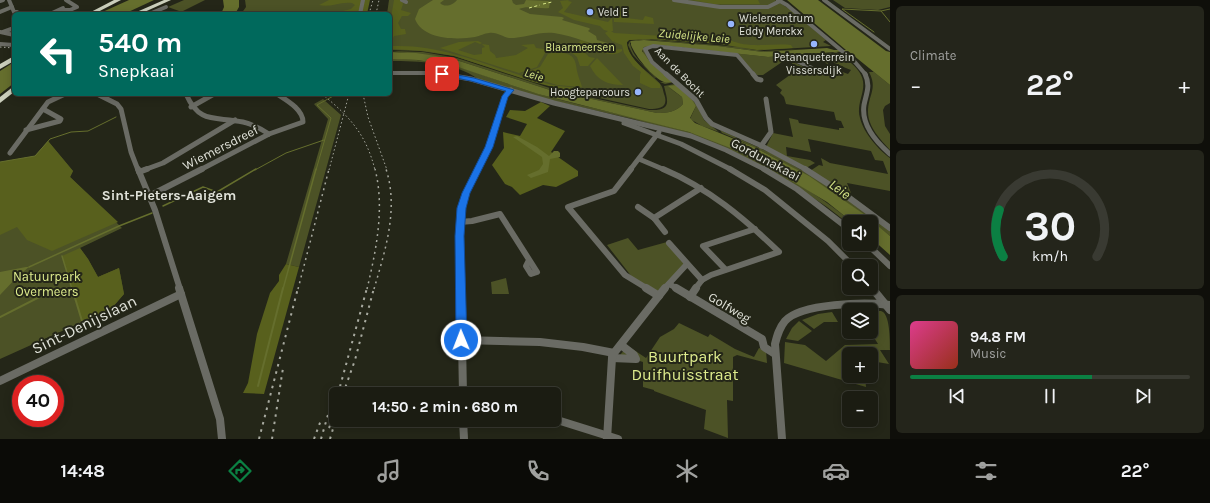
<!DOCTYPE html>
<meta charset="utf-8">
<style>
body{margin:0;font-family:Karla,sans-serif;background:#24251b;color:#f1f3f6;height:100vh;display:flex;flex-direction:column;font-size:15px;white-space:nowrap}
*{box-sizing:border-box;margin:0}
p{font-size:13px;color:#a0a19f}
.icon{flex:none;width:22px;height:22px;fill:none;stroke:currentColor;stroke-width:2;stroke-linecap:round;stroke-linejoin:round}
.map{position:relative;flex:1;overflow:hidden}
.panel{display:flex;flex-direction:column;gap:6px;padding:6px;background:#0f0f0a;width:320px}
.panel>*{flex:none}
.hud{position:absolute;left:12px;top:12px;width:380px;height:84px;border-radius:6px;box-shadow:0 2px 10px #0003,0 0 0 1px #393a32;background:#00695c;color:#fff;overflow:hidden}
.controls{position:absolute;left:842px;top:215px;display:grid;gap:8px}
.controls a{display:grid;place-items:center;width:36px;height:36px;border-radius:6px;background:#1b1c12;box-shadow:0 2px 10px #0003,0 0 0 1px #393a32;font-size:20px}
.speed{position:absolute;left:12px;top:375px;display:flex;gap:8px;font-size:20px;font-weight:700;text-align:center}
.speed>*{display:grid;place-content:center;width:52px;height:52px;border-radius:50%;background:#1b1c12;box-shadow:0 2px 10px #0003,0 0 0 1px #393a32;line-height:1}
.speed .limit{border:6px solid #d22;background:#fff;color:#111}
.pin{position:absolute;display:grid;place-items:center;width:34px;height:34px;color:#fff;margin:-17px;border-radius:8px;box-shadow:0 2px 6px #0006}
.me{position:absolute;width:44px;margin:-22px;rotate:359deg;stroke-linejoin:round;filter:drop-shadow(0 0 3px #0008)}
.turn{display:flex;align-items:center;gap:14px;height:84px;padding:0 20px;font-size:18px}
.turn .icon{width:52px;height:52px;stroke-width:2.5}
.turn b{display:block;font-size:28px;line-height:34px}
.big{font-size:30px;font-weight:700;line-height:1.1}
.panel .card{flex:1;display:flex;flex-direction:column;justify-content:center;gap:6px;min-width:0;padding:0 14px;border-radius:6px;background:#24251b}
.panel .dial{align-items:center;gap:0}
.dial svg{height:104px;overflow:visible;fill:none;stroke:#393a32;stroke-width:7;stroke-linecap:round;text-anchor:middle}
.dial text{fill:#f1f3f6;stroke:none}
.song{display:flex;align-items:center;gap:12px}
.cover{width:48px;height:48px;border-radius:6px;background:linear-gradient(135deg,hsl(330 70% 55%),hsl(10 70% 35%))}
.played{height:4px;border-radius:2px;background:linear-gradient(90deg,#0b8043 65%,#393a32 65%)}
.keys{display:flex;justify-content:space-around;direction:ltr}
.heat{display:flex;justify-content:space-between;align-items:center;font-size:22px;direction:ltr}
.trip{position:absolute;left:329px;top:387px;width:232px;height:40px;border-radius:6px;background:#1b1c12;box-shadow:0 2px 10px #0003,0 0 0 1px #393a32;font-weight:700;line-height:40px;text-align:center}
.menu{display:flex;height:64px;justify-content:space-around;align-items:center;background:#0b0b07;color:#a0a19f}
.menu .icon{width:28px;height:28px}
.menu .on{color:#0b8043}
.menu b{font-size:18px;color:#f1f3f6}
main{display:flex;flex:1;min-height:0}
.map>svg:first-child{display:block}
.green{fill:#4c5226}
.forest{fill:#58601d}
.water{fill:#656e2d}
.lines{fill:none;stroke-linecap:round;stroke-linejoin:round}
.stream-far2{stroke:#656e2d;stroke-width:1}
.stream-far1{stroke:#656e2d;stroke-width:1.5}
.stream{stroke:#656e2d;stroke-width:2}
.ferry{stroke:#d8e788;stroke-width:1;stroke-dasharray:3 2.5;stroke-linecap:butt}
.minor-far3{stroke:#6a6b64;stroke-width:4}
.minor-far2{stroke:#6a6b64;stroke-width:5}
.minor-far1{stroke:#6a6b64;stroke-width:6}
.minor{stroke:#6a6b64;stroke-width:8}
.highway{fill:#cbcfbc;fill-rule:evenodd}
.rail-far2{stroke:#a8aaa0;stroke-width:1;stroke-dasharray:1.5 2.5;stroke-linecap:butt}
.rail-far1{stroke:#a8aaa0;stroke-width:1.5;stroke-dasharray:2 4;stroke-linecap:butt}
.rail{stroke:#a8aaa0;stroke-width:2;stroke-dasharray:2.5 5;stroke-linecap:butt}
.route{fill:#1a73e8;stroke:#114b97}
.poi-dot{fill:#97b6fd;stroke:#242618;stroke-width:1.5}
.labels{text-anchor:middle;stroke-width:4;stroke-linejoin:round;paint-order:stroke}
.far-poi-label{font-size:11px;fill:#e0e2d9;stroke:#242618;text-anchor:start}
.far-park-label{font-size:11px;fill:#deec8d;stroke:#242618}
.far-street-label{font-size:11px;fill:#e0e2d9;stroke:#242618}
.far-water-label{font-size:12px;font-style:italic;fill:#d8e788;stroke:#242618}
.street-label{font-size:13px;fill:#e0e2d9;stroke:#242618}
.park-label{font-size:13px;fill:#deec8d;stroke:#242618}
.water-label{font-size:14px;font-style:italic;fill:#d8e788;stroke:#242618}
.neighbourhood-label{font-size:14px;font-weight:bold;fill:#e0e2d9;stroke:#242618}
.near-street-label{font-size:16px;fill:#e0e2d9;stroke:#242618}
.near-park-label{font-size:16px;fill:#deec8d;stroke:#242618}
</style>
<main>
<div class="map">
<svg width="890" height="439" viewBox="0 0 890 439">
<rect width="100%" height="100%" fill="#242618"/>
<!-- green -->
<g class="green">
<path d="M184,0H205L183,11H179L168,7Z"/>
<path d="M245,0H361L358,14H241L246,7Z"/>
<path d="M389,0H775L791,10L826,40L823,42L831,46L764,50L742,48L764,51L806,49L763,52L718,46L649,40H639L630,43C632,57 647,68 656,78H655L633,55L628,45L630,41L647,39L738,47L720,44L651,39L629,40L627,42C626,60 652,73 661,85C663,88 663,91 664,94C669,107 660,109 649,109L563,90L454,56L420,51L390,50V14H387Z"/>
<path d="M833,0H890V7L878,10L845,8Z"/>
<path d="M648,45L688,48L768,57L833,53L836,51L842,57L789,59L785,60L763,75H757L737,54L656,46L644,51L648,57L674,82L665,84L660,82H672L644,55L642,49Z"/>
<path d="M390,51L423,52L457,58L556,90L649,110C672,111 668,102 664,86L675,84L689,94L698,107L704,120L719,132L702,126L690,119L696,106L668,87L682,97L683,104C676,112 668,113 657,113L550,90L450,58Z"/>
<path d="M390,59C413,59 437,61 459,67C486,75 512,86 539,94C588,108 639,117 689,132C742,148 809,186 852,222H849V224L827,207L785,179L687,134L633,119L541,98L478,79C455,62 418,61 390,61Z"/>
<path d="M838,59C847,59 851,62 857,69C872,87 855,99 860,118C864,134 879,150 890,158V191L847,183L851,193L844,192L810,171L819,165L823,166L821,158L830,163L888,174L883,161L875,160L871,151L808,139L811,152L786,147L787,156L810,160L815,163L806,168L766,147L773,133L793,137L789,118L798,120L799,123L839,130V128H844L841,121L836,120L834,112L786,104L784,97L780,93L782,90L776,85L801,67L792,64L793,62L823,75L837,70L848,74L851,70C842,67 836,62 826,61L829,65L821,60Z"/>
<path d="M869,72H874L890,85V103L885,106L883,110L885,126L890,134V150C881,140 868,127 868,112C868,95 878,89 869,72Z"/>
<path d="M323,99L341,115L299,267L286,264L328,119L314,104Z"/>
<path d="M720,130L775,155L826,184L890,230V236C839,194 783,158 722,133Z"/>
<path d="M48,141L73,171L70,177L122,228L80,248L88,259L98,277L119,268L124,294L111,309L0,359V162L35,156Z"/>
<path d="M628,238L638,250L667,242L687,264L660,293L632,277L607,245Z"/>
<path d="M506,278L509,294H492L491,282Z"/>
<path d="M871,311C874,311 878,311 881,311C890,313 890,340 890,350H880L889,364L871,361V354H849V376H865L866,387L784,363L785,342L805,345L826,361L845,345L878,344C873,335 866,329 873,319Z"/>
<path d="M832,312L838,322H824L814,329L802,320L818,314Z"/>
<path d="M799,321L812,331L798,341L786,339L792,328Z"/>
<path d="M679,323L708,337L710,334L735,349L754,357L759,348L766,351L767,363L737,355L733,357V401L727,400L728,438L704,429L706,410L654,391V390L643,387V362L620,355L628,346L646,358L660,337L674,329Z"/>
</g>
<!-- forest -->
<g class="forest">
<path d="M329,0H370L367,14H346L343,11L351,9L355,5L352,3C341,1 330,8 319,5Z"/>
<path d="M394,0H401L403,4L401,10L411,13L408,16H402L398,23L401,29H405L406,34L394,36L390,44V24Z"/>
<path d="M569,0L568,1L572,2L564,12L608,22L612,18L613,31H611L614,33L730,40C749,49 770,43 791,45L793,48L757,50L720,44L651,39L629,40L627,42C626,57 650,75 660,84V88H651L640,83V75L641,72L633,66L624,53L622,45L614,42L615,40L613,42L605,33L608,31L604,30L600,26L574,20L558,12L563,8L560,1Z"/>
<path d="M692,0H758L760,4H714Z"/>
<path d="M619,11L628,13L626,18L643,20L645,16L653,18L654,24L614,22V18Z"/>
<path d="M581,40C593,45 608,52 622,49V51C612,59 599,50 588,48C583,47 581,48 576,45Z"/>
<path d="M478,41L482,43L480,44L475,42L458,50L474,55L482,54V48L485,47L482,44L489,45L490,51L495,55L496,58L516,55L528,48L521,45L534,44L536,48L544,49L549,47L563,50L565,47C575,49 582,48 589,57L595,58L588,66H580L577,57L572,53L558,50L550,51L545,53L537,67L519,73L440,48L459,42Z"/>
<path d="M392,46C446,44 494,69 545,83C557,87 571,86 584,90C588,91 591,93 595,94L589,96L533,82L454,56L425,51L392,49Z"/>
<path d="M557,51C572,55 575,55 577,71C578,77 581,82 582,87L557,85L521,74L540,67L548,54Z"/>
<path d="M597,58L623,85C607,85 597,80 590,66Z"/>
<path d="M541,102L550,106L537,118L565,131L551,152L578,171V176L556,187L543,185L520,195L512,187L505,184L492,165L504,148L503,132L520,136L527,124L506,117L510,110L525,111Z"/>
<path d="M48,141L73,171L70,177L118,222L52,251L27,240L17,227L0,235V162L35,156Z"/>
<path d="M80,248L88,259L98,277L119,268L124,294L111,309L82,321L62,256Z"/>
<path d="M286,264L299,267L264,394L243,393L248,383L257,334L270,293L279,281V275Z"/>
</g>
<!-- water -->
<g class="water">
<path d="M129,0H154L124,14H98Z"/>
<path d="M223,0H239V7L235,14H221L224,7Z"/>
<path d="M433,0H444L440,3C445,8 453,5 457,0H512L513,3L516,5L524,4L526,0L548,1L550,2L549,8C538,9 527,5 519,9L530,14L562,17L564,18L562,20L589,28L590,29L588,31L596,36L597,40L615,45V47L613,48C593,46 575,36 554,33C539,31 525,38 509,38C502,37 498,32 489,33C485,33 480,36 475,37C457,40 423,40 415,19L419,9Z"/>
<path d="M787,0H818L886,51L890,52V85L848,51L768,57L658,45L644,47L642,51L651,63L673,82C670,82 666,83 664,82C653,78 635,56 631,45V41L644,40L718,46L763,52L827,48L834,50H846Z"/>
<path d="M390,52L416,53L450,58L550,90L657,113C668,113 676,112 683,104L682,97L668,86L676,85L692,100L696,106L690,118L695,123L754,147L809,176L865,215L890,236V255L871,238V222H852L827,202L772,169L733,149L689,132L538,94L458,67L418,60L390,59Z"/>
<path d="M14,62V83L0,94V71Z"/>
<path d="M517,136L537,147L549,156L554,151H558L560,153V157L550,159L548,172L531,178L527,175L539,170L543,164L542,157L513,137Z"/>
<path d="M26,267H29L18,276L0,295V272Z"/>
</g>
<g class="lines">
<!-- stream-far2 -->
<g class="stream-far2">
<path d="M881,11L890,22"/>
<path d="M874,32L842,9L881,11L890,9"/>
<path d="M0,162L35,156L50,139L71,132L88,131L116,117"/>
<path d="M255,170L286,153L324,140"/>
<path d="M316,170L331,118L317,105L337,94"/>
</g>
<!-- stream-far1 -->
<g class="stream-far1">
<path d="M163,206L203,187L217,192L256,169"/>
<path d="M62,256L72,289"/>
<path d="M29,267L119,226L152,213"/>
<path d="M283,289L316,169"/>
</g>
<!-- stream -->
<g class="stream">
<path d="M72,288L82,321"/>
<path d="M0,317L55,289"/>
<path d="M258,386L283,288"/>
</g>
<!-- ferry -->
<g class="ferry">
<path d="M543,4L552,2"/>
<path d="M529,8L540,5"/>
</g>
<!-- minor-far3 -->
<g class="minor-far3">
<path d="M9,0L14,12H17L15,14"/>
<path d="M402,0L406,2"/>
<path d="M674,0L720,7H768L780,1"/>
<path d="M778,0L787,5L854,61L866,75"/>
<path d="M824,0L890,49"/>
<path d="M0,1L3,0"/>
<path d="M61,10H70L77,7L66,0"/>
<path d="M0,12L12,7"/>
<path d="M50,14L63,8"/>
<path d="M149,14L166,7"/>
<path d="M360,14L363,0"/>
<path d="M0,32L14,35"/>
<path d="M3,32L14,28"/>
<path d="M0,44L14,45"/>
<path d="M794,60L826,74"/>
<path d="M390,73H432L448,75"/>
<path d="M667,75L652,62L645,49L653,46L737,55L754,75"/>
</g>
<!-- minor-far2 -->
<g class="minor-far2">
<path d="M442,74L471,79L554,103L691,136L726,150L766,170"/>
<path d="M666,74L696,100L706,118L712,124L762,146L807,170"/>
<path d="M753,74L757,79L761,80"/>
<path d="M865,74C871,86 866,94 864,105C861,125 876,142 890,154"/>
<path d="M97,94L117,104L121,109L131,152L138,170"/>
<path d="M186,94C200,125 215,116 243,122C253,124 261,129 269,134"/>
<path d="M191,107L214,94"/>
<path d="M624,123L681,144L732,170"/>
<path d="M26,130L60,121L61,119L43,109"/>
<path d="M761,146L771,132L766,99"/>
<path d="M10,153L48,102L65,94"/>
<path d="M639,159L665,170"/>
<path d="M144,170L163,163L235,120"/>
<path d="M200,170L269,134L303,122C303,109 286,100 277,94"/>
<path d="M477,170L489,147L505,96L511,90"/>
<path d="M630,170L659,132"/>
</g>
<!-- minor-far1 -->
<g class="minor-far1">
<path d="M138,169L155,210L180,289"/>
<path d="M631,169L614,191L568,207L625,275L648,289"/>
<path d="M663,169C708,188 744,218 779,252L711,275L702,280L695,289"/>
<path d="M730,169L765,190L828,241L853,266"/>
<path d="M764,169L797,189L849,229"/>
<path d="M805,169L844,194L890,228"/>
<path d="M139,172L147,169"/>
<path d="M149,196L202,169"/>
<path d="M638,207L654,218L701,188"/>
<path d="M654,218L665,232"/>
<path d="M460,222L472,221L500,214L537,272L531,274L526,266L529,260"/>
<path d="M669,243L702,280"/>
<path d="M867,244L890,266"/>
<path d="M725,269L703,246L755,229"/>
<path d="M669,284L678,289"/>
<path d="M871,287L873,289"/>
<path d="M461,289L460,222L466,193L478,169"/>
<path d="M664,289L687,264"/>
</g>
<!-- minor -->
<g class="minor">
<path d="M179,288L220,419L222,439"/>
<path d="M461,288L463,394"/>
<path d="M646,288L659,296"/>
<path d="M676,288L762,339L764,347L775,354"/>
<path d="M872,288L890,310"/>
<path d="M690,297L696,288"/>
<path d="M461,340L540,342L583,347L614,353"/>
<path d="M612,358L636,359L634,355L621,345"/>
<path d="M0,381L181,294"/>
<path d="M554,419L618,439"/>
<path d="M463,420L464,439"/>
<path d="M607,439L612,358L614,353L665,288"/>
<path d="M782,439L775,344C777,336 779,328 785,321C801,303 866,302 890,305"/>
</g>
<!-- highway -->
<g class="highway">
<path d="M114,0H121L94,14H87Z"/>
<path d="M164,0H171L140,14H132Z"/>
<path d="M14,56V61L0,69V64Z"/>
<path d="M14,86V92L0,103V97Z"/>
</g>
<!-- rail-far2 -->
<g class="rail-far2">
<path d="M369,14L373,0"/>
<path d="M376,14L379,0"/>
<path d="M0,47L14,48"/>
<path d="M322,94C350,117 366,134 375,170"/>
<path d="M363,94L368,117L387,170"/>
<path d="M329,170L349,94"/>
</g>
<!-- rail-far1 -->
<g class="rail-far1">
<path d="M298,289L329,169"/>
<path d="M367,289C376,251 385,208 375,169"/>
<path d="M374,289C385,251 399,209 386,169"/>
</g>
<!-- rail -->
<g class="rail">
<path d="M338,394L367,288"/>
<path d="M343,394L355,360L374,288"/>
<path d="M329,428L336,411"/>
<path d="M259,439L298,288"/>
<path d="M272,439L283,368"/>
<path d="M314,439L321,420"/>
<path d="M321,439L336,387"/>
<path d="M330,439L335,422"/>
</g>
</g>
<!-- route -->
<path class="route" d="M442,72L474,78L514,90L508,97L493,147L470,193L466,208L464,236L467,340L465,343L461,345L457,343L456,340L455,236L457,208L462,193L485,147L502,96L506,91L471,81L440,75V73Z"/>
<!-- markers -->
<g class="poi-dot">
<circle cx="590" cy="12" r="4"/>
<circle cx="731" cy="24" r="4"/>
<circle cx="814" cy="44" r="4"/>
<circle cx="638" cy="92" r="4"/>
</g>
<g class="labels">
<!-- far-poi labels -->
<g class="far-poi-label">
<text x="598" y="16">Veld E</text>
<text x="739" y="22">Wielercentrum<tspan x="739" dy="13">Eddy Merckx</tspan></text>
<text x="814" y="61" text-anchor="middle">Petanqueterrein<tspan x="814" dy="13">Vissersdijk</tspan></text>
<text x="630" y="96" text-anchor="end">Hoogteparcours</text>
</g>
<!-- far-park labels -->
<g class="far-park-label">
<text x="580" y="51">Blaarmeersen</text>
</g>
<!-- far-street labels -->
<g class="far-street-label">
<text transform="translate(680 72) rotate(45)" y="4">Aan de Bocht</text>
</g>
<!-- far-water labels -->
<g class="far-water-label">
<text transform="translate(694 36) rotate(5)" y="4">Zuidelijke Leie</text>
<text transform="translate(534 75) rotate(18)" y="4">Leie</text>
</g>
<!-- street labels -->
<g class="street-label">
<text transform="translate(220 147) rotate(-27)" y="5">Wiemersdreef</text>
<text transform="translate(766 159) rotate(28)" y="5">Gordunakaai</text>
<text transform="translate(730 307) rotate(31)" y="5">Golfweg</text>
</g>
<!-- park labels -->
<g class="park-label">
<text x="47" y="281">Natuurpark<tspan x="47" dy="15">Overmeers</tspan></text>
</g>
<!-- water labels -->
<g class="water-label">
<text transform="translate(840 189) rotate(36)" y="5">Leie</text>
</g>
<!-- neighbourhood labels -->
<g class="neighbourhood-label">
<text x="169" y="200">Sint-Pieters-Aaigem</text>
</g>
<!-- near-street labels -->
<g class="near-street-label">
<text transform="translate(84 324) rotate(-26)" y="6">Sint-Denijslaan</text>
</g>
<!-- near-park labels -->
<g class="near-park-label">
<text x="685" y="362">Buurtpark<tspan x="685" dy="18">Duifhuisstraat</tspan></text>
</g>
</g>
</svg>
<div class="controls">
<a><svg class="icon" aria-label="sound" viewBox="0 0 24 24"><path d="M4 9h4l5-4v14l-5-4H4zM17 9q2 3 0 6"/></svg></a>
<a><svg class="icon" aria-label="search" viewBox="0 0 24 24"><circle cx="10" cy="10" r="6"/><path d="M15 15l6 6"/></svg></a>
<a><svg class="icon" aria-label="layers" viewBox="0 0 24 24"><path d="M12 4l9 5-9 5-9-5zM3 14l9 5 9-5"/></svg></a>
<a>+</a>
<a>−</a>
</div>
<div class="speed"><div class="limit">40</div></div>
<div class="pin" style="left:442px;top:74px;background:#d93025"><svg class="icon" aria-label="arrive" viewBox="0 0 24 24"><path d="M6 21V4h12l-3 4 3 4H6"/></svg></div>
<svg class="me" style="left:461px;top:340px" viewBox="-20 -20 40 40"><circle r="17" fill="#1a73e8" stroke="#fff" stroke-width="3"/><path d="M0-11L8 9 0 5-8 9z" fill="#fff"/></svg>
<div class="trip">14:50 · 2 min · 680 m</div>
<div class="hud">
<div class="turn"><svg class="icon" aria-label="left" viewBox="0 0 24 24"><path d="M17 20v-9H6M10 6l-5 5 5 5"/></svg><div><b>540 m</b>Snepkaai</div></div>
</div>
</div>
<section class="panel">
<div class="card"><p>Climate</p>
<div class="heat"><a>−</a><b class="big">22°</b><a>+</a></div>
</div>
<div class="card dial"><svg viewBox="0 0 100 80">
<path d="M14 69A42 42 0 1 1 86 69"/>
<path d="M14 69A42 42 0 0 1 11 33" stroke="#0b8043"/>
<text x="50" y="56" font-size="32" font-weight="700">30</text>
<text x="50" y="72" font-size="11">km/h</text>
</svg></div>
<div class="card">
<div class="song"><i class="cover"></i><div><b>94.8 FM</b><p>Music</p></div></div>
<div class="played"></div>
<div class="keys"><svg class="icon" aria-label="previous" viewBox="0 0 24 24"><path d="M18 5L8 12l10 7zM5 5v14"/></svg><svg class="icon" aria-label="pause" viewBox="0 0 24 24"><path d="M8 5v14M16 5v14"/></svg><svg class="icon" aria-label="next" viewBox="0 0 24 24"><path d="M6 5l10 7-10 7zM19 5v14"/></svg></div>
</div>
</section>
</main>
<nav class="menu">
<b>14:48</b>
<svg class="icon on" aria-label="directions" viewBox="0 0 24 24"><path d="M12 3l9 9-9 9-9-9zM9 14v-3h6M13 9l2 2-2 2"/></svg>
<svg class="icon" aria-label="music" viewBox="0 0 24 24"><path d="M9 18V5l10-2v13"/><circle cx="6" cy="18" r="3"/><circle cx="16" cy="16" r="3"/></svg>
<svg class="icon" aria-label="phone" viewBox="0 0 24 24"><path d="M5 4h4l2 5-3 2q2 4 5 5l2-3 5 2v4C11 20 4 13 5 4z"/></svg>
<svg class="icon" aria-label="climate" viewBox="0 0 24 24"><path d="M12 3v18M4 7l16 10M4 17L20 7"/></svg>
<svg class="icon" aria-label="car" viewBox="0 0 24 24"><path d="M5 17H2v-5l4-1 3-4h7l3 4 3 1v5h-3M9 17h6M6 11h13"/><circle cx="7" cy="17" r="2"/><circle cx="17" cy="17" r="2"/></svg>
<svg class="icon" aria-label="filters" viewBox="0 0 24 24"><path d="M4 7h16M4 17h16"/><circle cx="9" cy="7" r="2"/><circle cx="15" cy="17" r="2"/></svg>
<b>22°</b>
</nav>
